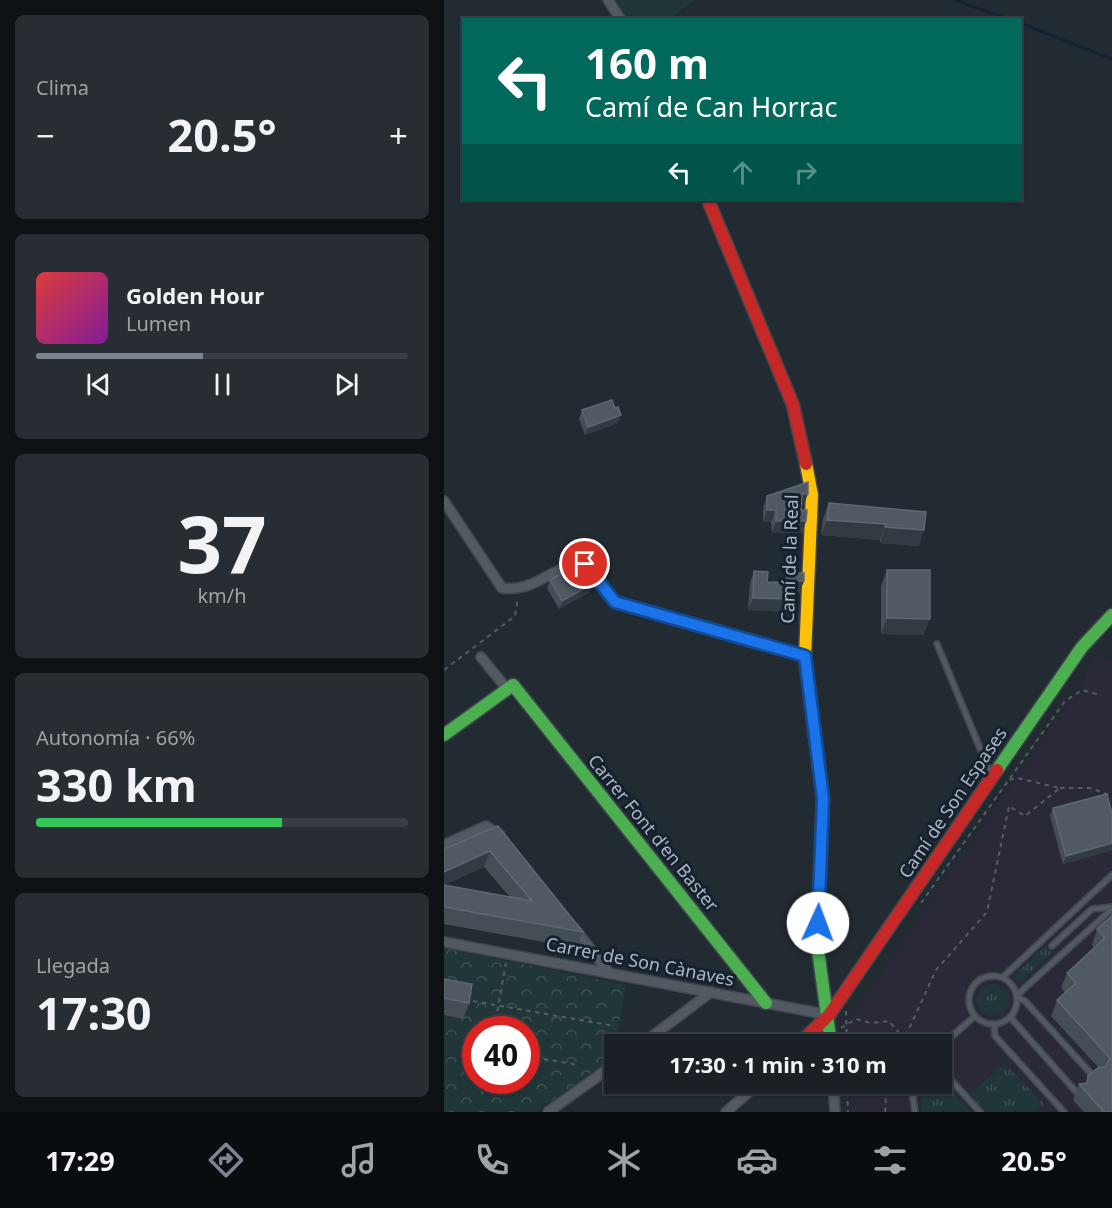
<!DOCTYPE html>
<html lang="es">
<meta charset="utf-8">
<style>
body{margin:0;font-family:"Noto Sans",sans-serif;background:#272d32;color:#f1f3f6;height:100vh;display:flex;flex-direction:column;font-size:22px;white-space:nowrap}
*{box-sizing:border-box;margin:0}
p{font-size:20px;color:#9fa3a7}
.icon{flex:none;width:33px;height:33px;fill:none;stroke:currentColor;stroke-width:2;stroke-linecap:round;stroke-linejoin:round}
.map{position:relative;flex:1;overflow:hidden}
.details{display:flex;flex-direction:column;gap:15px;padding:15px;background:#0e1215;width:444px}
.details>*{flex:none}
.banner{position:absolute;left:18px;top:18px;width:560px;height:183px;border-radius:0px;box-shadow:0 2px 4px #0004,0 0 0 2px #383e43;background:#00695c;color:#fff;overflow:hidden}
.speed{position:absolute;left:18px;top:1016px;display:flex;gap:12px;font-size:30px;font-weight:700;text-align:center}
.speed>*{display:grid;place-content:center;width:78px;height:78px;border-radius:50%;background:#1a2026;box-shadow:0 2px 4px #0004,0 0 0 2px #383e43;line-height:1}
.speed .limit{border:9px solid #d22;background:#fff;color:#111}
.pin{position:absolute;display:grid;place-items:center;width:51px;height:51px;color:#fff;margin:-26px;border:3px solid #fff;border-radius:50%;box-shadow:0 2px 6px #0007}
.me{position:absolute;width:66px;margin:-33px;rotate:2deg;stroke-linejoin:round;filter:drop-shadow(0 0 4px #0008)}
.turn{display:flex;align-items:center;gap:21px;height:126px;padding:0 24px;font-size:27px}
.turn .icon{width:78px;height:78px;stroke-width:2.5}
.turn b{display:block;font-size:42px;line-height:51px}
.lanes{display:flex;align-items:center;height:57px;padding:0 24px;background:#0003;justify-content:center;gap:30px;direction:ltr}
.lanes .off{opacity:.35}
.big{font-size:45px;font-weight:700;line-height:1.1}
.details .widget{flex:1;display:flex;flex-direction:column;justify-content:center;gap:9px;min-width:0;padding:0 21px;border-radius:9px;background:#272d32}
.details .dial{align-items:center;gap:0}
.dial b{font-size:78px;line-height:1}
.song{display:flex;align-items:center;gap:18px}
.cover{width:72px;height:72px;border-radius:9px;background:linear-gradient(135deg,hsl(0 70% 55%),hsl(290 70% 35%))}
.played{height:6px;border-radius:3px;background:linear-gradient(90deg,#7b8692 45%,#383e43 45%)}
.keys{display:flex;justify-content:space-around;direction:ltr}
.heat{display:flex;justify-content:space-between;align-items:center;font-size:33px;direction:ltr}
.charge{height:9px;border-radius:4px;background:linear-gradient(90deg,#34c759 66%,#383e43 0)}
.trip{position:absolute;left:160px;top:1034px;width:348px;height:60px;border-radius:0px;background:#1a2026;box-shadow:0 2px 4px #0004,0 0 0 2px #383e43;font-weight:700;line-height:60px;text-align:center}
.tabs{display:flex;height:96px;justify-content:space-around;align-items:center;background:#0a0d0f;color:#9fa3a7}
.tabs .icon{width:42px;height:42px}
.tabs .current{color:#7b8692}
.tabs b{font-size:27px;color:#f1f3f6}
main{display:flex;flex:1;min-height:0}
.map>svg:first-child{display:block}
.medical{fill:#292938}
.grass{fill:url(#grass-tufts)}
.forest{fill:url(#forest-crowns);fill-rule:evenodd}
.garden{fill:#203638}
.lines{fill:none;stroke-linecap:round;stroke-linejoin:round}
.stream{stroke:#122336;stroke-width:3}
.lane-casing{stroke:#40474f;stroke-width:8}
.street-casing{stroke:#40474f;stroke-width:12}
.fast-casing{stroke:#40474f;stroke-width:15}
.slow-casing{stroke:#40474f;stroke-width:15}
.jam-casing{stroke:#40474f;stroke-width:15}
.path{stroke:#555d63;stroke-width:2;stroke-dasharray:4.5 4.5;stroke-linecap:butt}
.lane{stroke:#535961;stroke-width:4.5}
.street{stroke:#535961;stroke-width:9}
.fast{stroke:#4caf50;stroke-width:12}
.slow{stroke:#ffc107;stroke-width:12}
.jam{stroke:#c62828;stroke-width:12}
.wall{fill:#464e55;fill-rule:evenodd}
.shaded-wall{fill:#333b42}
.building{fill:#515962;stroke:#5f6871;stroke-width:1.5}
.route-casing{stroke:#114b97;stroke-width:15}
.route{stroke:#1a73e8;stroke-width:10}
.labels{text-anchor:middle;stroke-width:6;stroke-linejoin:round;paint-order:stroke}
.street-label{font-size:18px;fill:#abb7c6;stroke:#17212d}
</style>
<main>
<section class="details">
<div class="widget"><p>Clima</p>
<div class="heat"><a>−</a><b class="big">20.5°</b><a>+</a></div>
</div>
<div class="widget">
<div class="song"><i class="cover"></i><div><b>Golden Hour</b><p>Lumen</p></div></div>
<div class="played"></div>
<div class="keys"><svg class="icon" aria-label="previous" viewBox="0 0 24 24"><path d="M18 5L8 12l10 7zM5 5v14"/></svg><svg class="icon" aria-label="pause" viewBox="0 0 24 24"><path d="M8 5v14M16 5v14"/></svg><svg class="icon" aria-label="next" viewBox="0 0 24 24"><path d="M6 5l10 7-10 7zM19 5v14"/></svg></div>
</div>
<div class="widget dial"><b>37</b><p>km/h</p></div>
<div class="widget"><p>Autonomía · 66%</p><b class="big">330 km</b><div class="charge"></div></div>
<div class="widget"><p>Llegada</p><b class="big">17:30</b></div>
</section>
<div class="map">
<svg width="668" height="1112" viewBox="0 0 668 1112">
<defs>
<pattern id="grass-tufts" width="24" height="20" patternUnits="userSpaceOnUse" patternTransform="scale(1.5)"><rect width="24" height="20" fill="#203638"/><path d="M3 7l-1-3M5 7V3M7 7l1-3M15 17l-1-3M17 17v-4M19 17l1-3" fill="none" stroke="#3e5153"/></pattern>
<pattern id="forest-crowns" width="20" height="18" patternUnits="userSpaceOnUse" patternTransform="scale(1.5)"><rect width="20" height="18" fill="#203638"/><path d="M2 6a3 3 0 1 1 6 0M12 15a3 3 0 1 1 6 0" fill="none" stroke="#3e5153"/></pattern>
</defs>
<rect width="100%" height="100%" fill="#232b32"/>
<!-- medical -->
<path class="medical" d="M649,655L668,659V1112H408L406,1083H498V1044H402L400,1025L638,683Z"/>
<!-- grass -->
<g class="grass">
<path d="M602,946L607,953L579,980H572L570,975Z"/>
<circle cx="549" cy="1000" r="16"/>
<path d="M561,1063L600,1104L591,1112H542L526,1094Z"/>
<path d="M498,1081L526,1112H477L481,1083H498Z"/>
</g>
<!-- forest -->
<path class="forest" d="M0,948L182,985L169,1058L92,1112H0ZM32,1029H82V1080H32Z"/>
<!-- garden -->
<path class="garden" d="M171,0H251L225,19L184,20Z"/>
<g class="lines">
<!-- stream -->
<g class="stream">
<path d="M512,0L566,20"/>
<path d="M576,23L668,59"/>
</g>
<!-- lane casing -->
<g class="lane-casing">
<g id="lane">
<path d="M493,644L547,775"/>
<path d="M608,946L648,909L668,907"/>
<circle cx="549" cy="1000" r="24"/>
<path d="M559,977L668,875"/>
<path d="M573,995L668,909"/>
<path d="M573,997L581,1001L651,1078"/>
<path d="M566,1017L635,1095"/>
<path d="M550,1024L551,1036L620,1112"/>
<path d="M498,1045L531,1016"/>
<path d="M498,1070L536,1112"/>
<path d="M471,1112L469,1098L473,1083"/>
</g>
</g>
<!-- street casing -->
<g class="street-casing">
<g id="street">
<path d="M164,0L177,20"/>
<path d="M0,501L58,588C93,593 106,565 141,564L171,602L361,656"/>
<path d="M37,657L63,689"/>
<path d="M0,845L42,826L56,835"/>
<path d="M130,928L165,973"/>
<path d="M0,942L385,1015"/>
<path d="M198,1044L267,992"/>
<path d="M389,1083L391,1112"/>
<path d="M104,1112L171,1064"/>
<path d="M282,1112L315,1083"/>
</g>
</g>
<!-- fast casing -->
<g class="fast-casing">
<g id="fast">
<path d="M0,735L69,685L322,1003"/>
<path d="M553,770L638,647L668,615"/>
<path d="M376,875L373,943L387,1044"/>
</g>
</g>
<!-- slow casing -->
<g class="slow-casing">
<path id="slow" d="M362,464L368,495L361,656L379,799L376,875"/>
</g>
<!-- jam casing -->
<g class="jam-casing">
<g id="jam">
<path d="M264,200L349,405L362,464"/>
<path d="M355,1044L385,1015L553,770"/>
</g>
</g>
<!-- path -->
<g class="path">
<path d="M0,670L71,616L74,598"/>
<path d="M616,788H646L668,796"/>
<path d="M477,903L621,701L638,690L653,694"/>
<path d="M29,1001L170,1026"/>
<path d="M402,1011L403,1044"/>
<path d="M397,1028L412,1019L427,1023L445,1021L460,1039"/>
<path d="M50,1029L62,963"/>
<path d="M458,1044L492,970L543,912L565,806L581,816L616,788L573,778L565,780"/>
<path d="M82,1056L135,1065"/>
<path d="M403,1083L404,1112"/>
<path d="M38,1094L41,1080"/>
<path d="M441,1112L443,1083"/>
</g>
<!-- lane -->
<use href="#lane" class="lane"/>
<!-- street -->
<use href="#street" class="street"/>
<!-- fast -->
<use href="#fast" class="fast"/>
<!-- slow -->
<use href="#slow" class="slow"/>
<!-- jam -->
<use href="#jam" class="jam"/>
</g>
<!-- wall -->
<g class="wall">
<path d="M171,408L174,423L141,435L135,419L138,410Z"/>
<path d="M323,496L359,506H357V510L362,521L358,533H328L327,522H319V508Z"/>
<path d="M385,503L482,512L475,546L436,543V540L377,535L379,519Z"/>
<path d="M443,570L480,635L437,634V586Z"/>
<path d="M310,571L323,582L340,583L344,572L360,581L355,593H351L346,612L304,610L306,583Z"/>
<path d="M121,577L148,584L146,592L115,609L103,588L106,580Z"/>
<path d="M609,808L668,814V850L619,864L606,816Z"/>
<path d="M54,826L139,932L133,948L0,924V849ZM40,867L66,897L0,885Z"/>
<path d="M668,916V1112H640L629,1100L635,1084L642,1083L644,1076L655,1068L607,1016L613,1000L621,993L617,988L623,973L650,948L648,945L653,929Z"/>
<path d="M0,979L25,1003L19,1019L0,1015Z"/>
</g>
<!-- shaded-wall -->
<g class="shaded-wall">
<path d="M177,415L174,423L141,435L144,427Z"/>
<path d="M358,494H364L359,506H353Z"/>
<path d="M323,510H332L327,522H319Z"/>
<path d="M383,520L442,524L436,540L377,535Z"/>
<path d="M332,521H362L358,533H328Z"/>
<path d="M441,527L480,530L475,546L436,543Z"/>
<path d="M343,581H360L355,593H339Z"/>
<path d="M148,584L146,592L115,609L118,601Z"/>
<path d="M309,598L351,599L346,612L304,610Z"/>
<path d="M443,618L486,619L480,635L437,634Z"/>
<path d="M668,843V850L619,864L622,856Z"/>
<path d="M46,851L40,867L0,885V872Z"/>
</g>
<!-- building -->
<g class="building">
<path d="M168,400L171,408L174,407L177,415L144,427L138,410Z"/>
<path d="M364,482V494H358L357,510H363L362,521H332V510H323V496Z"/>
<path d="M385,503L482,512L480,530L441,527L442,524L383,520Z"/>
<path d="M139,567L148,584L118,601L106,580L118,573L121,577Z"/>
<path d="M443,570H486V619L443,618Z"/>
<path d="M310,571L324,572L323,582L351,583V599L309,598Z"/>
<path d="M344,572L360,573V581H343Z"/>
<path d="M663,794L668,814V843L622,856L609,808Z"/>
<path d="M54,826L139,932L0,907V885L88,901L46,851L0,872V849Z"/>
<path d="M668,916V1112H658L659,1111L635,1084L643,1083L644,1076L655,1067L661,1068L666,1058L613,1000L632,983L623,973L661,938L653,929Z"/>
<path d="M0,979L28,984L25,1003L0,998Z"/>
</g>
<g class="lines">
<!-- route casing -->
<g class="route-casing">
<path id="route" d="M141,564L171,602L361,656L379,799L374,923"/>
</g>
<!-- route -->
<use href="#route" class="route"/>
</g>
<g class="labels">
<!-- street labels -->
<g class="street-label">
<text transform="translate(346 559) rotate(-88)" y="6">Camí de la Real</text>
<text transform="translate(509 803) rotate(-56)" y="6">Camí de Son Espases</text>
<text transform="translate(209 833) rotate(51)" y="6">Carrer Font d'en Baster</text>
<text transform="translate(196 962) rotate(11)" y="6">Carrer de Son Cànaves</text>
</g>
</g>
</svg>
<div class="speed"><div class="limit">40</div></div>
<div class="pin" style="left:141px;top:564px;background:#d93025"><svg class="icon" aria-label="arrive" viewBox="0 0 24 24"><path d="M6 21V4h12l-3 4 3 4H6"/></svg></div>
<svg class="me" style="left:374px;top:923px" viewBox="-20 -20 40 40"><circle r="19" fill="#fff"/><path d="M0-13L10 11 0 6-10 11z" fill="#1a73e8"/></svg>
<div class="trip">17:30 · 1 min · 310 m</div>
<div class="banner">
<div class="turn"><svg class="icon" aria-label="left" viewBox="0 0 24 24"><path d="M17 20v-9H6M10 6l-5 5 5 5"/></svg><div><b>160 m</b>Camí de Can Horrac</div></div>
<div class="lanes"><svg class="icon" aria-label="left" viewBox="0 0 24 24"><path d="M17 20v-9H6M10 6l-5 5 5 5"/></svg><svg class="icon off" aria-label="ahead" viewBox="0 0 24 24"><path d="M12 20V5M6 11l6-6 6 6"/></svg><svg class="icon off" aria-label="right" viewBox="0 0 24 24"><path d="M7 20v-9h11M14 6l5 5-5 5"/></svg></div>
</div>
</div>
</main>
<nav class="tabs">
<b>17:29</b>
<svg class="icon current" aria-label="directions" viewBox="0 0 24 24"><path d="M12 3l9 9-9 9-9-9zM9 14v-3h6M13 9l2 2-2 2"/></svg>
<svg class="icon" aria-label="music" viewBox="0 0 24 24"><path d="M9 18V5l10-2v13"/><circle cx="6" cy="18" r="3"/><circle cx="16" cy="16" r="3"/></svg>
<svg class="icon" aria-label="phone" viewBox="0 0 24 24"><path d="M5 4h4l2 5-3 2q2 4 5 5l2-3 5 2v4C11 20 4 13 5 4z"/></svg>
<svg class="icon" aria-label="climate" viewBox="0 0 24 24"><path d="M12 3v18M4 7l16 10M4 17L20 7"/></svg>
<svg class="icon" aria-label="car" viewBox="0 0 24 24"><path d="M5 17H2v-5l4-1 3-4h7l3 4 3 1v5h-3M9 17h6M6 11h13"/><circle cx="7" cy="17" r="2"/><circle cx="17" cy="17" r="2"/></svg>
<svg class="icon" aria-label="filters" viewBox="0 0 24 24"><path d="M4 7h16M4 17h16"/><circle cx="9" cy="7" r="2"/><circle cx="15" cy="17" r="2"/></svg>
<b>20.5°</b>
</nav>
